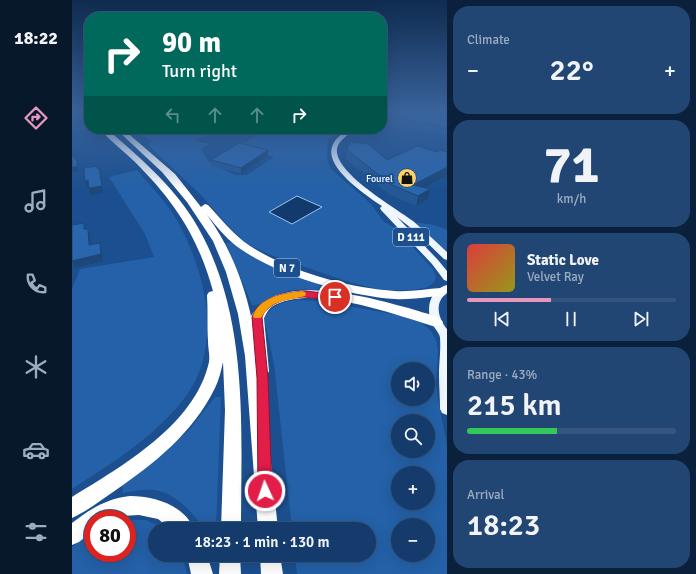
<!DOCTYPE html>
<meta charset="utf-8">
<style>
body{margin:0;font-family:Signika,sans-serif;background:#214673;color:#f1f3f6;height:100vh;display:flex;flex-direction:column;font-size:15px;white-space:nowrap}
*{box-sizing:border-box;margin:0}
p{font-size:13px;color:#9dadc1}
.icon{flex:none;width:22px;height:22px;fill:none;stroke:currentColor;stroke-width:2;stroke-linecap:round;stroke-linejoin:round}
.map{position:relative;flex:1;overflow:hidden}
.side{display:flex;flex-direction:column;gap:6px;padding:6px;background:#0b203b;width:249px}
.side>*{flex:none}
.top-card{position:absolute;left:12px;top:12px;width:303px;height:122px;border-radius:16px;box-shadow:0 4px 16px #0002,0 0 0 1px #33557e;background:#00695c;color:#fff;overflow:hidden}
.controls{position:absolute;left:319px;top:362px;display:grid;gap:8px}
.controls a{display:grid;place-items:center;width:44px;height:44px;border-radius:50%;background:#143b6b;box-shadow:0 4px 16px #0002,0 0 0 1px #33557e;font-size:20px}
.speed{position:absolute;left:12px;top:510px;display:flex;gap:8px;font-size:20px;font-weight:700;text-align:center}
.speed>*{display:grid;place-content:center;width:52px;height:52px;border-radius:50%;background:#143b6b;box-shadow:0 4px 16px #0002,0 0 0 1px #33557e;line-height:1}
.speed .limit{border:6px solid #d22;background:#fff;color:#111}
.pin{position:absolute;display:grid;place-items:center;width:34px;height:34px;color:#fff;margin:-17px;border:2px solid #fff;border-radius:50%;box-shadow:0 1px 4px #0007}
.me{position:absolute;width:44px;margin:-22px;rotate:357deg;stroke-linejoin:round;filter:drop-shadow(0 0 3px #0008)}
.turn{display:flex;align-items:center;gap:14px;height:84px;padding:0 12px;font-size:18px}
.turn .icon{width:52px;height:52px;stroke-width:2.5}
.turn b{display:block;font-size:28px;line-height:34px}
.lanes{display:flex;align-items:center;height:38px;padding:0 12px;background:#0003;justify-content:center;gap:20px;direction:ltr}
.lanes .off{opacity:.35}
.big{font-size:30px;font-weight:600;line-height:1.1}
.side .widget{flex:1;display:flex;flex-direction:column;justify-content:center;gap:6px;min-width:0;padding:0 14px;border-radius:16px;background:#214673}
.side .dial{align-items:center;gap:0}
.dial b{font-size:52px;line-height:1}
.song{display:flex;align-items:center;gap:12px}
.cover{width:48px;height:48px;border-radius:6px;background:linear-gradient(135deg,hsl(0 70% 55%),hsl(60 70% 35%))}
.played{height:4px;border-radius:2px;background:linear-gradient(90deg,#e797bd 40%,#33557e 40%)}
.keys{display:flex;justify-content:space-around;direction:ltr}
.heat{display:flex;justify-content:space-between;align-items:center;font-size:22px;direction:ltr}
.charge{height:6px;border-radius:3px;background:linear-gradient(90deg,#34c759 43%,#33557e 0)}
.trip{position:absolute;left:76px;top:522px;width:228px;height:40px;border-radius:20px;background:#143b6b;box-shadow:0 4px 16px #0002,0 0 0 1px #33557e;font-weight:600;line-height:40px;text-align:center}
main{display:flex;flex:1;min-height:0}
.tab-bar{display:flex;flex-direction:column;width:72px;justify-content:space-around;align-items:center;background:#08182b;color:#9dadc1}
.tab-bar .icon{width:28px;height:28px}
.tab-bar .current{color:#e797bd}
.tab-bar b{font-size:18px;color:#f1f3f6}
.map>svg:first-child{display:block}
.green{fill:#2461a8;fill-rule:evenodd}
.water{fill:#123a6d;stroke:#9cc4f0}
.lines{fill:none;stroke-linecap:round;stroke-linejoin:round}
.major{fill:#f0f6ff;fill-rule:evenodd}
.highway{fill:#fff;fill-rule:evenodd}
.wall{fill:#245895}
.shaded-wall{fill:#1d4779}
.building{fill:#2a66ad;stroke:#1d4779}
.route{fill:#e11d48;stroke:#92132f}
.slow{fill:#f59e0b}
.labels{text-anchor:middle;stroke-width:4;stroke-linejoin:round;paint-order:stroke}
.far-poi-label{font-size:10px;fill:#fff;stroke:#1b4f8f;text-anchor:end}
.shield{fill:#1b4f8f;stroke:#bbcadd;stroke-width:1}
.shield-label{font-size:11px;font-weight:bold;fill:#fff}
</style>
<main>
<nav class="tab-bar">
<b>18:22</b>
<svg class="icon current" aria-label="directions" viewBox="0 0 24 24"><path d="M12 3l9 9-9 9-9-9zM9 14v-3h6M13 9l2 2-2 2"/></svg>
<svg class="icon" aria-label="music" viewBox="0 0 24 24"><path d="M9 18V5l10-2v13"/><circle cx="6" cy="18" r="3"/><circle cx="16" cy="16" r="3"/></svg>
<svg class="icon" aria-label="phone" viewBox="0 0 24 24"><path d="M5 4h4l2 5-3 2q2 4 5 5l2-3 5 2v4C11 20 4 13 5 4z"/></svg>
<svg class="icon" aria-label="climate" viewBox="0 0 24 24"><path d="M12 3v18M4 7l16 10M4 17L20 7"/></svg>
<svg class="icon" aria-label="car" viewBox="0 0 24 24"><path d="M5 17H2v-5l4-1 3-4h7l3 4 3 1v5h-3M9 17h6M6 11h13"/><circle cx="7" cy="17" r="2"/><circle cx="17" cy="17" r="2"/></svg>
<svg class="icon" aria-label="filters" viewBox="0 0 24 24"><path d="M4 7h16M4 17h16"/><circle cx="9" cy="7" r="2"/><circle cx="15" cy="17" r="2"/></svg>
</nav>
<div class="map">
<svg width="375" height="574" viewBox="0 0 375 574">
<rect width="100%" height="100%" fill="#1b4f8f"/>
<!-- green -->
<g class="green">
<path d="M61,129H144L141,133L122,140L137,144L129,149L136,161L163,175H175L202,157L167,148V146L196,129H271L256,140L255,160L259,169L299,204L312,222L323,228L361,269L364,277L362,283L353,288L337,290H309L273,281L196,254L175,244L160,230L127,193L76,145L81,142Z"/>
<path d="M65,170C78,186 93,200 103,217C134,270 153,348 111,400C81,438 40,463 0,489V289L8,269L82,257L73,234L37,177Z"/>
<path d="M344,223C355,223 365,225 375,230V251Z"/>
<path d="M160,242L251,284L250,291C238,289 224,288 212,292C202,295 190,306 180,305L154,243Z"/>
<path d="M226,300L249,301L336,317L350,323L359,331L364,340L366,350L364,384L366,400L375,445V574H225L223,555H297V529H220L202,364L192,318C200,305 212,301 226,300ZM326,369H356V399H326ZM326,421H356V451H326ZM326,473H356V503H326ZM326,525H356V555H326Z"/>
<path d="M143,397H149L144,529H132C120,512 104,493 82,490C72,489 61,491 51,493L50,484L81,462L116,431Z"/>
<path d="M55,520H74L91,528L92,529H83V555H110L115,574H0V547L21,531V553H55Z"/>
</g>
<!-- water -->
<path class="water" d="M225,196L250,207L220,224L197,212Z"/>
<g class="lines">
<!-- major -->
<g class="major">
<path d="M276,129H283C277,135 266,140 265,149C262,173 324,208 341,221C353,231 364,242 375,252V260L372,259L344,232L325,217L366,260L375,271V281L372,280L360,264L309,210L308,208L310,206C295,196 253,168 260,147C262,139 270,134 276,129Z"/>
<path d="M375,285V293C362,302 366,318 375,329V415L370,413L368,409C368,398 367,386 367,375C367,363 369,350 368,338C368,334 363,329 361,325C353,310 357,290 375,285Z"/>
</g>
<!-- highway -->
<g class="highway">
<path d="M11,110H17V116L15,115Z"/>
<path d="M28,129H35C66,156 99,184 121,219C178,311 169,425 169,529H149L153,410L151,362C149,371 147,380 143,388C121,433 82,464 41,492C28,501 15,511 0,518V497C50,466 123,425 137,362C138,355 136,348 136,341C135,325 136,310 135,295L137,292L141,291C126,237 103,202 63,162C52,151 38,141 28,129Z"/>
<path d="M44,129H51L103,174L129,207L133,204L136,205C149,219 162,235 178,246C217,271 276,288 323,291C338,292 354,289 369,288L373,289L375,292L373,295L369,296C354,297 338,300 323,299C277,296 208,276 170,250C156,241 146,228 135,215C157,245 171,280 179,316C188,303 198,296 213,293C250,284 307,300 343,310C351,313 366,315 371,322L369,325L364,327C325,315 239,283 201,306C197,308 194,314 192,318L197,371L195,375L190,377L206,529H186L173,356L166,314L154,272L141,241L115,202L90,172Z"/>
<path d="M58,496C82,496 112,505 122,529H99L86,519L67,515L50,516L40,519H21V531L7,542L0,545V523C18,509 36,498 58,496Z"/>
<path d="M115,555H135L141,574H119Z"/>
<path d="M148,555H168L169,574H147Z"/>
<path d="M188,555H208L211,574H189Z"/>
</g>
</g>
<!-- wall -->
<g class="wall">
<path d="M313,110H375V135L314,124L315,118L312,117Z"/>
<path d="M275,150L352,187L356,199L344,206L318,195L274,159Z"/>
<path d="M196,156L169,174L139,166V160Z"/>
</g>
<!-- shaded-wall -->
<g class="shaded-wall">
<path d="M196,150V156L169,174V168Z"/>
<path d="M5,161L6,166V172L0,173V167Z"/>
<path d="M375,167V175L340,194L341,185Z"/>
<path d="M27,168L31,193L18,195L17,188Z"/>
<path d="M16,180L18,187L15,188L13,181Z"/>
<path d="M358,189L356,199L344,206L346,196Z"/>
<path d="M16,229L18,236L19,253L17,245Z"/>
<path d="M28,243L30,251L31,261L2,268L0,261Z"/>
</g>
<!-- building -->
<g class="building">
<path d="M314,110H375V127L315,116L321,111Z"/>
<path d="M278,142L296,144L315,160L346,146L364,152L368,150L375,152V167L341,185L358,189L346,196L320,185L275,150Z"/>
<path d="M167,143L196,150L169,168L139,160Z"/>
<path d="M0,154L5,161V167H0Z"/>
<path d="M25,166L26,169L27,168L30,186L17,188L16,180L13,181L12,168Z"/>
<path d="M12,223V229H16L17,245L28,243L29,254L0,261V225Z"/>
</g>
<!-- sky -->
<linearGradient id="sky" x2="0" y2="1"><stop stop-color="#0f2b4f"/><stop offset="0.58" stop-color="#39639b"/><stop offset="1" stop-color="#39639b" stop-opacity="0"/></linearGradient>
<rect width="375" height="191" fill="url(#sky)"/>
<!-- route -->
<path class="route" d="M232,291L263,294L268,297C262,303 240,297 231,297C219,298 207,300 198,307C194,310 192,312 190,317L196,378L200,491L198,496L193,498L188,496L186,491L185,378L180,317C188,296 213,293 232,291Z"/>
<!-- slow -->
<path class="slow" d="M230,291L233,292L234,294L233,296C213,302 201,298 189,318H182L181,316C187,297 212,293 230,291Z"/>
<!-- icons -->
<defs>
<g id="shop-disc" transform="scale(1)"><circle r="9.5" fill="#ffd166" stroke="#1b4f8f"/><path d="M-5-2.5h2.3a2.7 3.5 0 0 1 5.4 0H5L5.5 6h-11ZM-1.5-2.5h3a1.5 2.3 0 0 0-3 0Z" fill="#111"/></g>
</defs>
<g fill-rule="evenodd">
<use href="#shop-disc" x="335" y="178"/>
</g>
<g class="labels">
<!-- far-poi labels -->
<g class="far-poi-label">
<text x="321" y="182">Fourel</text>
</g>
<!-- shield labels -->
<g class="shield">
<rect x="321" y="228" width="36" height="18" rx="3"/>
<rect x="202" y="259" width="26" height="18" rx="3"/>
</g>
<g class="shield-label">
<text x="339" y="241">D 111</text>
<text x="215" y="272">N 7</text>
</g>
</g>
</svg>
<div class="controls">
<a><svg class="icon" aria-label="sound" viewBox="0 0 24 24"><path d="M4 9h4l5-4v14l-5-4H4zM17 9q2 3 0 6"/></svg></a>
<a><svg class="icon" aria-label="search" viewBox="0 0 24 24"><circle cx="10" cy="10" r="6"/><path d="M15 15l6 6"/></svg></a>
<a>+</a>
<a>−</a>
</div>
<div class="speed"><div class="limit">80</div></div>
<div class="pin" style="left:263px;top:297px;background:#d93025"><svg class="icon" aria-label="arrive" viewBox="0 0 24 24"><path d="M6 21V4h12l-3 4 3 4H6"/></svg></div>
<svg class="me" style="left:193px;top:491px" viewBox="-20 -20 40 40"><circle r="17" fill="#e11d48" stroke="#fff" stroke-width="3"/><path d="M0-11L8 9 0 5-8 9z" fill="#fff"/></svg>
<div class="trip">18:23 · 1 min · 130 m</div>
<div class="top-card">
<div class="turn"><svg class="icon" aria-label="right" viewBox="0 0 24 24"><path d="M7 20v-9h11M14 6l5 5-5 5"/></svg><div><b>90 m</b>Turn right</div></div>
<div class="lanes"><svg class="icon off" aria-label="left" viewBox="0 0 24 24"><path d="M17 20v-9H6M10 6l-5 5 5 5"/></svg><svg class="icon off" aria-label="ahead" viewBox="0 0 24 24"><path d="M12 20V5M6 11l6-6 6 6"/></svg><svg class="icon off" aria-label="ahead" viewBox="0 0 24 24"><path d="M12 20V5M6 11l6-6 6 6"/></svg><svg class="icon" aria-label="right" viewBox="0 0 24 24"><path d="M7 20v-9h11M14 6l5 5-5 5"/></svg></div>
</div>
</div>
<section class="side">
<div class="widget"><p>Climate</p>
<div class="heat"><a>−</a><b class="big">22°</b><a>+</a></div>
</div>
<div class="widget dial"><b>71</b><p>km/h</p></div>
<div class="widget">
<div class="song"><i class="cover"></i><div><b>Static Love</b><p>Velvet Ray</p></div></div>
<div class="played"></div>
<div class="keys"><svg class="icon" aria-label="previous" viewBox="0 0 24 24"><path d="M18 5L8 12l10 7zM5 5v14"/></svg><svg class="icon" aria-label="pause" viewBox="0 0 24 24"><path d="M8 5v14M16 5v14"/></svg><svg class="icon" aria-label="next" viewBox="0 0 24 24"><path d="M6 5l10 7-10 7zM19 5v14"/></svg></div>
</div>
<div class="widget"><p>Range · 43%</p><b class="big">215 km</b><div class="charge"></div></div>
<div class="widget"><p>Arrival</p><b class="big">18:23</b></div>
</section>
</main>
